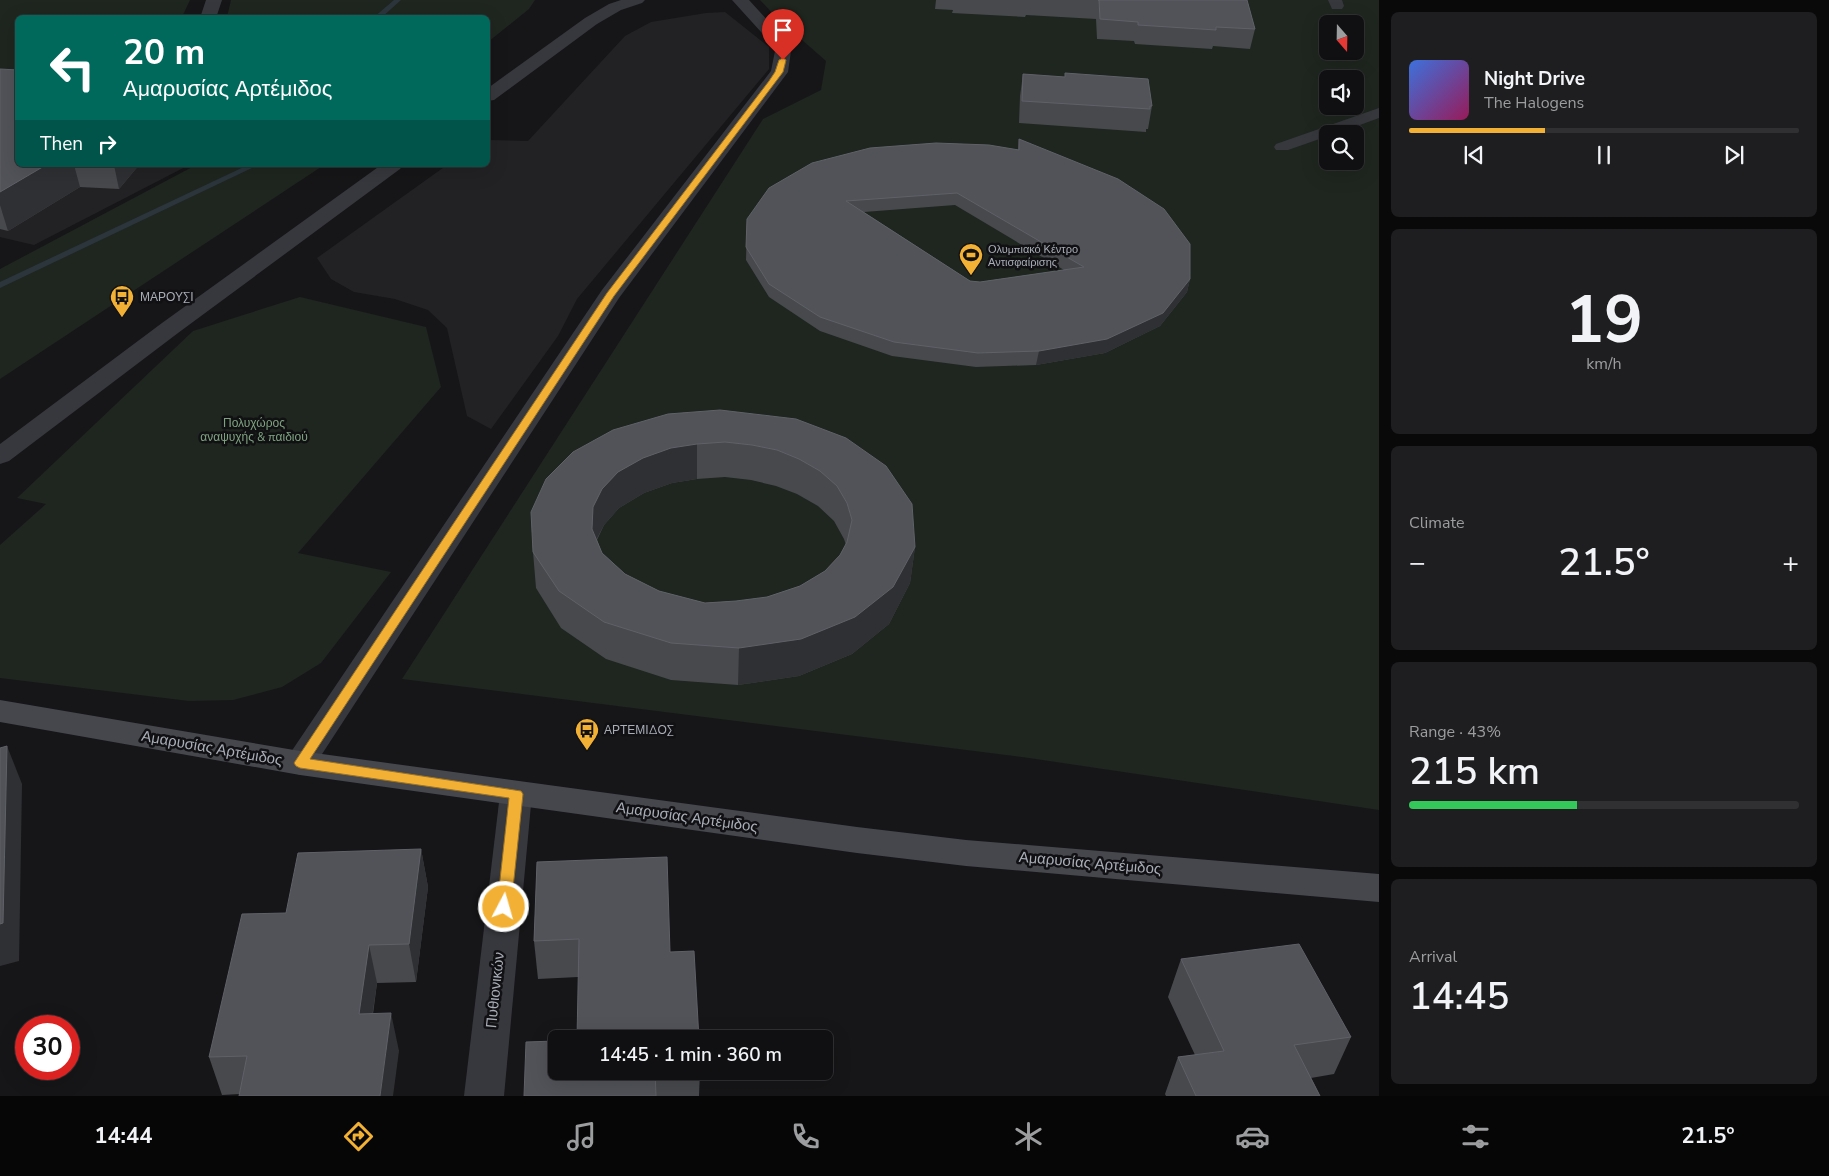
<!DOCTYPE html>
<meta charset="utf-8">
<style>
body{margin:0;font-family:"Nunito Sans",sans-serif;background:#1e1e20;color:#f1f3f6;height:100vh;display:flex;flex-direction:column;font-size:19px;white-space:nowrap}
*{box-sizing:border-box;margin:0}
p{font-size:16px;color:#9c9d9f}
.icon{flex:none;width:28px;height:28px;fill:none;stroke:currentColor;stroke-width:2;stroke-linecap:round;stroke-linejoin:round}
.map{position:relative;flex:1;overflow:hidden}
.side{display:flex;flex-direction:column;gap:12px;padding:12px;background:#09090a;width:450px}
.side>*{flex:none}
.top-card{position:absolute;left:15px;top:15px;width:475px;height:152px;border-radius:8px;box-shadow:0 5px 20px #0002,0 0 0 1px #303032;background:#00695c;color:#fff;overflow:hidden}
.needle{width:32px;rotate:160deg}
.fabs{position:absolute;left:1319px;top:15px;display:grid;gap:10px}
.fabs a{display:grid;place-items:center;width:45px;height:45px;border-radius:8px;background:#101012;box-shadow:0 5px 20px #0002,0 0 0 1px #303032;font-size:25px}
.speed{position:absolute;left:15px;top:1015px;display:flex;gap:10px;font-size:25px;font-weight:700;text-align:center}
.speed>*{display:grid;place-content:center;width:65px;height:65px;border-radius:50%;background:#101012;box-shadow:0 5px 20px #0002,0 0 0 1px #303032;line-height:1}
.speed .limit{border:8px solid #d22;background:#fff;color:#111}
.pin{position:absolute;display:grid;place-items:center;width:42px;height:42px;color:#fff;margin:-51px -21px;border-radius:50% 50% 50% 0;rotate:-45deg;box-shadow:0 0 5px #0007}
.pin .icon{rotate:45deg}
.me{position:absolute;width:55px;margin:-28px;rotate:6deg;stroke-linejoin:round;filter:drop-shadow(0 0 4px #0008)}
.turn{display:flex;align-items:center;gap:18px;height:105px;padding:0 25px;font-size:22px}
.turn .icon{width:65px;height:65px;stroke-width:2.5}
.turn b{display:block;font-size:35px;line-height:42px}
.then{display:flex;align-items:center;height:48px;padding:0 25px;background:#0003;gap:10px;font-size:19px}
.big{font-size:38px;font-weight:600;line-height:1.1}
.side .tile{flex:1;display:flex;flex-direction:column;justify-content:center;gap:8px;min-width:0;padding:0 18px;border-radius:8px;background:#1e1e20}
.side .dial{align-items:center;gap:0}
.dial b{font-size:65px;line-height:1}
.song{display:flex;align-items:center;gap:15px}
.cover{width:60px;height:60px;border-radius:8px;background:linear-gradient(135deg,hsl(220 70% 55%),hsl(330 70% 35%))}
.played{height:5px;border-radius:2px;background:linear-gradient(90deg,#f2b134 35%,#303032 35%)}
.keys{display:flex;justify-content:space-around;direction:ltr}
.heat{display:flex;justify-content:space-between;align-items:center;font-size:28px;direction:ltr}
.charge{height:8px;border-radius:4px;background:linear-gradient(90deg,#34c759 43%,#303032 0)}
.trip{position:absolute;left:548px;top:1030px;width:285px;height:50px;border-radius:8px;background:#101012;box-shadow:0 5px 20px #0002,0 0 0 1px #303032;font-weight:600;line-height:50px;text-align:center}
.menu{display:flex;height:80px;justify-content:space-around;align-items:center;background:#060607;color:#9c9d9f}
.menu .icon{width:35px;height:35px}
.menu .selected{color:#f2b134}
.menu b{font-size:22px;color:#f1f3f6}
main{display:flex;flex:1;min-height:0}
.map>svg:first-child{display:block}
.built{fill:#222225}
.green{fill:#1e261f;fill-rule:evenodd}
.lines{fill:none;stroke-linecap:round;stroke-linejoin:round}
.stream{fill:#2c353c;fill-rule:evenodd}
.pedestrian{fill:#37383d;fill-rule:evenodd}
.minor{fill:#37383d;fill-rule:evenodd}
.tertiary{fill:#37383d;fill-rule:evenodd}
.secondary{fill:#45474d;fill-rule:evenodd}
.wall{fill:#47494d;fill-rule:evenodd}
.shaded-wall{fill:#2f3033}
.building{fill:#525359;stroke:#5f6168;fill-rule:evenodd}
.route{fill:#f2b134;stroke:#9d7322}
.labels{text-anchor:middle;stroke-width:5;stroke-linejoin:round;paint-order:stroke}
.far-poi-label{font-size:11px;fill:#a8adb8;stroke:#111113;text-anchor:start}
.poi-label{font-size:12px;fill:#a8adb8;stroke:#111113;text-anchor:start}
.park-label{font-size:12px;fill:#7fa381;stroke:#111113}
.near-street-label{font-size:15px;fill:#a8adb8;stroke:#111113}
</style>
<main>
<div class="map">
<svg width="1379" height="1096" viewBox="0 0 1379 1096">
<rect width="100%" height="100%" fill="#161618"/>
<!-- built -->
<g class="built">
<path d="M725,12L769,47V69L577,299L558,336L491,429L467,416L447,328L428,310L395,299L354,292L331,279L317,258L447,165H488V140L528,141L625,36L651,22L706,13Z"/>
<path d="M0,96L18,165H189L34,245L0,237Z"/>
</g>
<!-- green -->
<g class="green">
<path d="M0,0H190L182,17L18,18L17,81L0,80Z"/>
<path d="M231,0H535L529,9L488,42V18L227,17Z"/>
<path d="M760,0H1379V810L1029,758L402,679L763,119L821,90L826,61L777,18ZM1328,24H1355V51H1328ZM1328,79H1355V106H1328ZM1328,134H1355V161H1328Z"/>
<path d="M196,165H324L0,379V269Z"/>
<path d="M300,297L426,327L441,387L298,553L391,572L321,663L282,687L233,700L189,701L0,678V545L46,504L17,498L193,331Z"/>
</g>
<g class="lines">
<!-- stream -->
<g class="stream">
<path d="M394,0H401L381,18H373Z"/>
<path d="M248,165H258L0,288V282Z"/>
</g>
<!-- pedestrian -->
<g class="pedestrian">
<path d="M1328,0H1342L1344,6L1342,9H1332Z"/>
<path d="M1379,108V118L1335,134H1328V136L1288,150H1276L1274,147L1276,144Z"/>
</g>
<!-- minor -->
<g class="minor">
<path d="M206,0H222L216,18H200Z"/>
<path d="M621,0H645L642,3L621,10L597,24L494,100L488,101V88L585,18L609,4Z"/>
<path d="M381,165H403L400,169L178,333L9,461L0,464V444L162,323Z"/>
<path d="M516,782L528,785L532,794L504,1096H464L500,794L504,785Z"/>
</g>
<!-- tertiary -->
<path class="tertiary" d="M732,0H749L788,43L791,51L788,72L619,298L311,771L300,775L289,771L284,763L289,755L602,290L771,71L775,51L772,44Z"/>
<!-- secondary -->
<path class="secondary" d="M0,700L300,751L857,827L966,840L1379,874V902L966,866L857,853L300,775L0,722Z"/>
</g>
<!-- wall -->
<g class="wall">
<path d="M936,0H1247L1255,29L1250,49L1213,46L1212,49L1135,44L1134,41L1097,39L1096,19L1026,15L1025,17L952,13L953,10L935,9Z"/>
<path d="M0,69L18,165H139L119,189L80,187L8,231L0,229Z"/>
<path d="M1023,74L1152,106L1148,129H1146V132L1019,123L1020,96Z"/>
<path d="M1019,139L1190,279L1187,292L1160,326L1105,353L1036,365L976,367L892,356L820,331L769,297L746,260L747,219L1018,150ZM955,205L1064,270L980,282L970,281L864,212Z"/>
<path d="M796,419L915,547L910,583L889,624L852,654L799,676L738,685L671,680L606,659L561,628L536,588L533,552L546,479ZM725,477L751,480L776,486L797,494L818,506L834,521L844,539L846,545L840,555L825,571L800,586L767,597L736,601L705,603L659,591L625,574L602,553L597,540L604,525L619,508L644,493L672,483L697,479Z"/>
<path d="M421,849L428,887L416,982L377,983L373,1014L399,1051L240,1094L222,1095L209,1057L286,913Z"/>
<path d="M537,862L670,952L578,977L538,979L534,941Z"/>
<path d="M1181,959L1351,1037L1334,1074L1311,1078L1320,1096H1166L1165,1094L1178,1057L1195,1055L1168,997Z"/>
<path d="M556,1071H700L699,1096H524Z"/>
</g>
<!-- shaded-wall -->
<g class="shaded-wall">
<path d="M46,165H74L80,187L8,231L0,205V192Z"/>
<path d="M114,165H139L119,189Z"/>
<path d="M1190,279L1187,292L1160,326L1105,353L1036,365L1039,351Z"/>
<path d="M697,444V479L672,483L644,493L619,508L604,525L595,542L592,529L593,507L602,489L618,472L643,458L671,448Z"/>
<path d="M915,547L910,583L889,624L852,654L799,676L738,685L739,648Z"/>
<path d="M7,746L22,784L19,961L0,966V924Z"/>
<path d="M421,849L428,887L416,982L409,944Z"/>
<path d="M369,945L377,983L367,1051L359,1014Z"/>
<path d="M391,1013L399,1051L393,1096H380Z"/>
</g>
<!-- building -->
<g class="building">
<path d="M1098,0H1247L1255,29L1216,27V30L1138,25V22L1100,19L1099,0Z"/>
<path d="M0,69L18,70V165H46L0,192Z"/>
<path d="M1065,73L1148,79L1152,106H1150V109L1022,101L1023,74L1065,77Z"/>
<path d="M1019,139L1118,179L1164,209L1190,244V279L1163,313L1107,339L1039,351L978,353L894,342L820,317L769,284L746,247L747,219L769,188L812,163L870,148L936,143L989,145L1019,150ZM957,193L1084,267L980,282L970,281L846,201Z"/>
<path d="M720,410L796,419L846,438L886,466L912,504L915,547L893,587L855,617L801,639L739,648L671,643L604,622L559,591L533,552L531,512L546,479L573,452L613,430L668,414ZM725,442L752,445L777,450L799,459L820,471L837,486L847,503L852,520L847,542L840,555L825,571L800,586L767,597L736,601L705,603L659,591L625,574L602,553L592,529L593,507L602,489L618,472L643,458L671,448L697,444Z"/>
<path d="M7,746L3,923L0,924V748Z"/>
<path d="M421,849L409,944L369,945L359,1014L391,1013L380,1096H239L247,1056L209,1057L242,914L286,913L298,853Z"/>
<path d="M667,857L670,952L694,951L699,1039H577L579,939L534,941L537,862Z"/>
<path d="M1299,944L1351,1037L1294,1045L1320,1096H1196L1178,1057L1224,1051L1181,959Z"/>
<path d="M556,1041V1071H655L656,1096H524L526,1042Z"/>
</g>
<!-- route -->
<path class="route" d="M783,58L786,60L783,72L614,296L310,759L521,791L523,794L511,907L509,912L504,913L499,912L497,907L509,798L300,768L296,766L294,763L607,293L769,81L775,72L779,60Z"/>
<!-- icons -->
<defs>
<g id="stadium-pin" transform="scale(1.25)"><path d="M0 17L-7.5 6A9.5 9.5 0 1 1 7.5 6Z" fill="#f2b134" stroke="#111113"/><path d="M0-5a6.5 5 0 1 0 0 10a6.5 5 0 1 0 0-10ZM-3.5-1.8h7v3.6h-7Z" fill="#111"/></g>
<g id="bus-pin" transform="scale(1.25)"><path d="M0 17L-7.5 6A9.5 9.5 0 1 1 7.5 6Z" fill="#f2b134" stroke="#111113"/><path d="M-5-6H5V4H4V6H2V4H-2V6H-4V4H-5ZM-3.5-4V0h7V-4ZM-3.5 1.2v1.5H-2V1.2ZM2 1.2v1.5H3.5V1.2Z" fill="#111"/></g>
</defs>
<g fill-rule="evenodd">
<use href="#stadium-pin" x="971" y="255"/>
<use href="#bus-pin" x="122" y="297"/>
<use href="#bus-pin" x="587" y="730"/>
</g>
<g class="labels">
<!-- far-poi labels -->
<g class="far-poi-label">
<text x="988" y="253">Ολυμπιακό Κέντρο<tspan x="988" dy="13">Αντισφαίρισης</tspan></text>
</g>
<!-- poi labels -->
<g class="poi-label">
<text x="140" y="301">ΜΑΡΟΥΣΙ</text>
<text x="604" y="734">ΑΡΤΕΜΙΔΟΣ</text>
</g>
<!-- park labels -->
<g class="park-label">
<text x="254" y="427">Πολυχώρος<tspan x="254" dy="14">αναψυχής &amp; παιδιού</tspan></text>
</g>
<!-- near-street labels -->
<g class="near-street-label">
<text transform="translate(212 748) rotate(10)" y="5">Αμαρυσίας Αρτέμιδος</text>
<text transform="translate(687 817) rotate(8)" y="5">Αμαρυσίας Αρτέμιδος</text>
<text transform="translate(1090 863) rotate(5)" y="5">Αμαρυσίας Αρτέμιδος</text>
<text transform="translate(495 990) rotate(-84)" y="5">Πυθιονικών</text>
</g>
</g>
</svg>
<div class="fabs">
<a><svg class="needle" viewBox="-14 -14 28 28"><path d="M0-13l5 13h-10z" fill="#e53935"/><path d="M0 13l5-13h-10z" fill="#9c9d9f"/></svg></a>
<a><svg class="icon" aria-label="sound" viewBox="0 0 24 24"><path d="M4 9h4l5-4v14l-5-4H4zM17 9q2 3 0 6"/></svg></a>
<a><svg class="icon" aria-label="search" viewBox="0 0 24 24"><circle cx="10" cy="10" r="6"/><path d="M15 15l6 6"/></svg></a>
</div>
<div class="speed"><div class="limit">30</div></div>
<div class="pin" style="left:783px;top:60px;background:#d93025"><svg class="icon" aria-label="arrive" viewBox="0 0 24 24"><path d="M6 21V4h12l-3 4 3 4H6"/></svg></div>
<svg class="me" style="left:504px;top:907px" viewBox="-20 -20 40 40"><circle r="17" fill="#f2b134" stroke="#fff" stroke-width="3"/><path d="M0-11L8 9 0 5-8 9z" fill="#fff"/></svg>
<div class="trip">14:45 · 1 min · 360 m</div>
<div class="top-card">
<div class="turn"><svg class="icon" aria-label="left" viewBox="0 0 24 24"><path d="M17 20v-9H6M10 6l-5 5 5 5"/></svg><div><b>20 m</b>Αμαρυσίας Αρτέμιδος</div></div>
<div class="then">Then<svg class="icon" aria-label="right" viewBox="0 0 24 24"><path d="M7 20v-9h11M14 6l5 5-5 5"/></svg></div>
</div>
</div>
<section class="side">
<div class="tile">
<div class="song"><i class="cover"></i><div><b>Night Drive</b><p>The Halogens</p></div></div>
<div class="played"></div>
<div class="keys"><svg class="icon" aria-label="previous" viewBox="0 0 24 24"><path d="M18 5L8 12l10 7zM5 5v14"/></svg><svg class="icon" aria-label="pause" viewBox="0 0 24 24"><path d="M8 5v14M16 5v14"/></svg><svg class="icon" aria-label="next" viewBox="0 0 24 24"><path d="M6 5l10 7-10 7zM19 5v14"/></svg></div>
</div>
<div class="tile dial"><b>19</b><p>km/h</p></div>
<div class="tile"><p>Climate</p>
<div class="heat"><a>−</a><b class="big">21.5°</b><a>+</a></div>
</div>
<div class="tile"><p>Range · 43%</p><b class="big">215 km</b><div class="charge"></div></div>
<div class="tile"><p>Arrival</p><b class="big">14:45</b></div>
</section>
</main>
<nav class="menu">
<b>14:44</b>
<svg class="icon selected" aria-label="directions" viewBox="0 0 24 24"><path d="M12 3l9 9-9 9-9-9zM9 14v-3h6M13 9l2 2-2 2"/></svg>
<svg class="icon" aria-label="music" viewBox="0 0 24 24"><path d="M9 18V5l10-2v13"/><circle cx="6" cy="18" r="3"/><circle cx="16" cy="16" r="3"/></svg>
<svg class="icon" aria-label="phone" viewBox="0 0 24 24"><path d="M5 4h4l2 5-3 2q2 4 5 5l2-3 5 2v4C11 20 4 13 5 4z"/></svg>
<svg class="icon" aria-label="climate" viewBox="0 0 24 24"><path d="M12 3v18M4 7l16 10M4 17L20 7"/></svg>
<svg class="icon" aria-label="car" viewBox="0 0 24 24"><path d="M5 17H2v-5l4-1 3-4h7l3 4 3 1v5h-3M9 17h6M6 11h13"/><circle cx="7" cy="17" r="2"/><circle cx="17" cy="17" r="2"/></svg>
<svg class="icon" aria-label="filters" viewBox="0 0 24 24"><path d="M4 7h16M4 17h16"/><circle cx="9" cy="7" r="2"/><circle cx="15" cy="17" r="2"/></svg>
<b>21.5°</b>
</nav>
